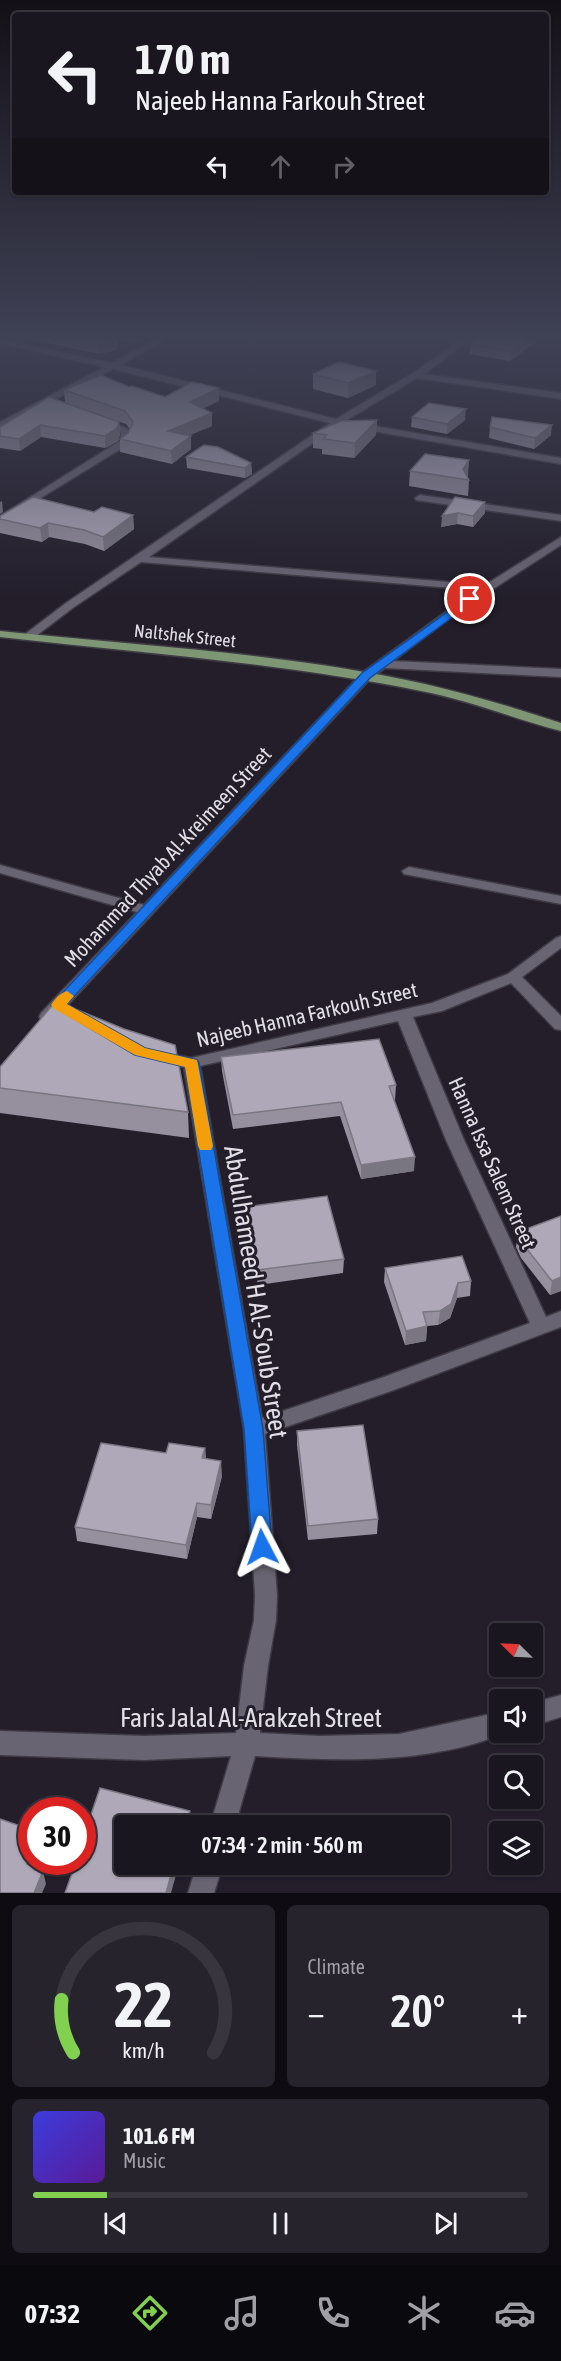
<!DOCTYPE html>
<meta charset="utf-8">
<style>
body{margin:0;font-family:"Asap Condensed",sans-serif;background:#27232d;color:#f1f3f6;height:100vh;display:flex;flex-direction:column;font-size:22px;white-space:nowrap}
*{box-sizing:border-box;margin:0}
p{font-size:20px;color:#9f9fa5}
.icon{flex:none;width:33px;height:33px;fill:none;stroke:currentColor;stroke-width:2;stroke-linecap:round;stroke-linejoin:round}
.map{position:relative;height:1893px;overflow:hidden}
.sheet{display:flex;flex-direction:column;gap:12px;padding:12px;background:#0e0c12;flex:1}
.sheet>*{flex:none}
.hud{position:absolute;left:12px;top:12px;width:537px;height:183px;border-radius:6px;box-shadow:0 2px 4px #0004,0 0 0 2px #38353e;background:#1a1620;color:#f1f3f6;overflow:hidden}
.needle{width:39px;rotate:294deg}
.buttons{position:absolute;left:489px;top:1623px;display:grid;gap:12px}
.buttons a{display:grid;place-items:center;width:54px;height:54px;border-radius:6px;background:#1a1620;box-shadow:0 2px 4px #0004,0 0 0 2px #38353e;font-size:30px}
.speed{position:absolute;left:18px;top:1797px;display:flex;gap:12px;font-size:30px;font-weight:700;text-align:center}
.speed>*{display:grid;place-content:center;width:78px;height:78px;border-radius:50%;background:#1a1620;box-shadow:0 2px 4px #0004,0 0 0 2px #38353e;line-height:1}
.speed .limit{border:9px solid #d22;background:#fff;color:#111}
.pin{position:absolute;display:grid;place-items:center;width:51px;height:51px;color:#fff;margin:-26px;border:3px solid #fff;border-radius:50%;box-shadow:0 2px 6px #0007}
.me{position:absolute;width:66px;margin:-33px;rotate:356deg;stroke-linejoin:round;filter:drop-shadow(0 0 4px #0008)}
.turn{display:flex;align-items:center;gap:21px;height:126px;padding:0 24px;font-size:27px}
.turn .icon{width:78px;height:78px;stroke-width:2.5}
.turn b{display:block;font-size:42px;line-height:51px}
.lanes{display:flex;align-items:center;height:57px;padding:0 24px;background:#0003;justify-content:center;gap:30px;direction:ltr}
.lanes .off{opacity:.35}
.big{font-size:45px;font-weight:600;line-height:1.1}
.sheet .tile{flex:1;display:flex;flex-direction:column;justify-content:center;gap:9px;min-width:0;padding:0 21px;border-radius:9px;background:#27232d}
.sheet .dial{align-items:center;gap:0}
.dial svg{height:156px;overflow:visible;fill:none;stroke:#38353e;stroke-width:7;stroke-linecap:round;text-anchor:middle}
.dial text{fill:#f1f3f6;stroke:none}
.song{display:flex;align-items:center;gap:18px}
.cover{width:72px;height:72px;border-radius:9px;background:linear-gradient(135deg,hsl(240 70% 55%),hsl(270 70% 35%))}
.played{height:6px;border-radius:3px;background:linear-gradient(90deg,#81d050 15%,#38353e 15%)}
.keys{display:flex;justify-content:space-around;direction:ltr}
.heat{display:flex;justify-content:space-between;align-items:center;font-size:33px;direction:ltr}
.sheet .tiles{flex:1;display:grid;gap:12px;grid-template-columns:1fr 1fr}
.tile:last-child{grid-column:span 2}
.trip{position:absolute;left:114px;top:1815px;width:336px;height:60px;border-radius:6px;background:#1a1620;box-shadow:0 2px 4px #0004,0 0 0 2px #38353e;font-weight:600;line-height:60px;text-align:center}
.dock{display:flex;height:96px;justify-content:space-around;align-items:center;background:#0a090d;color:#9f9fa5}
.dock .icon{width:42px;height:42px}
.dock .selected{color:#81d050}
.dock b{font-size:27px;color:#f1f3f6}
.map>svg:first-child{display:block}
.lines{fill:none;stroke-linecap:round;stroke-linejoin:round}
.minor-casing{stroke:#3f3b45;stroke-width:3}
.major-casing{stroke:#3f3b45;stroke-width:3}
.minor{fill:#696472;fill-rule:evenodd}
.major{fill:#7e9674;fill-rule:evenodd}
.wall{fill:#96909e}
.shaded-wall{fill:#7a7681}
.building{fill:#aea8b8;stroke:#7a7681;stroke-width:1.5}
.route{fill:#1a73e8;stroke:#114b97;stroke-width:1.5}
.slow{fill:#f59e0b}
.labels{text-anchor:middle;stroke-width:6;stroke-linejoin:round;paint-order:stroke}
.far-street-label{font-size:18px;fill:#e1dee6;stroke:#231e2a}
.street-label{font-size:21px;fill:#e1dee6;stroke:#231e2a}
.near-street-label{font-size:26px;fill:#e1dee6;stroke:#231e2a}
</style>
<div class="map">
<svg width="561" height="1893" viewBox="0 0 561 1893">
<rect width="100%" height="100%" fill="#231e2a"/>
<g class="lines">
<!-- minor casing -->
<g class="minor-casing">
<g id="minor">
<path d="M160,337H170L120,365L336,419L413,373L465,337H474L424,374L561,393V399L417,378L345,421L561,458V464L339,425L149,557L485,585L561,537V545L456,613L393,661L561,669V677L385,668L370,679L53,1021L47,1022L39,1017L41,1013L137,912L0,873V865L144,905L362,673L476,590L141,562L74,607L32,639H24V635L66,603L330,423L113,369L0,429V422L104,367L0,343V339L111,363Z"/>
<path d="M98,418H104L128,429L132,438L127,445L0,523V516L120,441L121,433L98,422Z"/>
<path d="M420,495L561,515V521L416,500L415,498Z"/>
<path d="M409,867L561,896V904L404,874L402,871Z"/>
<path d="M561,936V948L522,977L561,1016V1030L555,1029L511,983L442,1011L413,1017L464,1140L546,1317L561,1311V1327L394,1390L265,1434L277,1595L276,1620L268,1666L260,1733L320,1736L399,1734L500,1712V1732H508C428,1765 339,1761 255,1756L235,1826H210L231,1756L144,1760L0,1755V1731L144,1736L236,1733L244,1666L254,1620L255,1595L244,1429L184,1067L154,1062L152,1058L154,1054L160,1053L191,1058L432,1003L508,974L556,938ZM398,1021L446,1140L530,1323L381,1378L262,1418L200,1066Z"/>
<path d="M561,1695V1717L532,1726V1703Z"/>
<path d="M197,1864H223L214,1893H188Z"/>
</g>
</g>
<!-- major casing -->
<g class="major-casing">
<path id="major" d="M0,631C142,646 286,653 425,684C471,695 516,708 561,723V731C514,719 469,700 421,691C282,663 141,653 0,637Z"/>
</g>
<!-- minor -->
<use href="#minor" class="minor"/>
<!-- major -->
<use href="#major" class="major"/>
</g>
<!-- wall -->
<g class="wall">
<path d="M21,337H148L136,343L119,339L117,350L99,354Z"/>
<path d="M482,337H542L510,361L470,354V344Z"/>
<path d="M376,371V385L348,398L313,389V374Z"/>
<path d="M129,387L165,397L219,388V401L203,408L212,426L189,435L191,436V449L172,464L120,452V439L128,433L130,429L126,424L80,408L119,422L120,434L118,441L105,448L41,437L20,451L0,448V427L65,402L64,390Z"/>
<path d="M412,417L465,420L447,434L411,427Z"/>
<path d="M377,420L376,435L354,458L322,454V449L313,448V433Z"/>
<path d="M490,427L551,435L534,449L489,438Z"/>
<path d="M186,457L251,463L252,474L245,478L187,468Z"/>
<path d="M469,460L467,477L469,480L468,496L409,486L410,471Z"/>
<path d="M455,497L485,513L473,527L457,524L441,527Z"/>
<path d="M94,512L133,515L134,529L104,551L85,544L49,537L42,542L0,533V516Z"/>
<path d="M221,1057L396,1085L395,1100H394L414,1171L361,1179L340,1116L233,1129L222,1071Z"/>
<path d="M0,1067L188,1112L189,1138L0,1113Z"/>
<path d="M244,1207L344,1259L343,1273L258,1285L244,1221Z"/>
<path d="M561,1216V1291L550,1295L521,1258L516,1247L518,1232Z"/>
<path d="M385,1268L471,1281L470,1296L457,1298L450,1318L438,1325L427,1326L426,1341L405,1345L384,1282Z"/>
<path d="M297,1431L378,1519L377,1534L308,1540L297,1445Z"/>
<path d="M205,1448L206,1459L222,1476L211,1519L197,1517L187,1559L77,1541L75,1527L166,1453Z"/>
</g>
<!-- shaded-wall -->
<g class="shaded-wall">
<path d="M116,337H119V339L117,350L99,354L98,341Z"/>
<path d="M136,337H148L136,343Z"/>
<path d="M530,337H542L510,361L511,351Z"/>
<path d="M376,371V385L348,398V383Z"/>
<path d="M219,388V401L191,414L190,402Z"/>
<path d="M466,409L465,420L447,434V424Z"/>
<path d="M212,413V426L169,444L168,431Z"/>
<path d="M377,420L376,435L354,458L355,443Z"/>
<path d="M119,422L120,434L118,441L105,448V436Z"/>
<path d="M40,425L41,437L20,451L19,439Z"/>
<path d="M552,425L551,435L534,449L535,438Z"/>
<path d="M191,436V449L172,464L171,451Z"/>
<path d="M469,460L468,476L465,480L463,469Z"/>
<path d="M251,463L252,474L245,478V468Z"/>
<path d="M2,501L3,512L0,514V502Z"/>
<path d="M485,502V513L473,527V516Z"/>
<path d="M458,513L457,524L441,527L442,516Z"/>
<path d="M133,515L134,529L104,551L103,537Z"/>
<path d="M48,523L49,537L42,542L40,528Z"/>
<path d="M415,1157L414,1171L361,1179V1165Z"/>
<path d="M561,1277V1291L550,1295L552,1281Z"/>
<path d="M458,1283L457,1298L450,1318L438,1325L440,1311Z"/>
<path d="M427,1326L426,1341L405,1345L406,1331Z"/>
<path d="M205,1448L206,1463L202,1458Z"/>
<path d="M221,1461L222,1476L211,1519V1505Z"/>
<path d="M197,1503V1517L187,1559L186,1545Z"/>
<path d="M190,1811V1826H185Z"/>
<path d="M32,1855V1862H37L30,1878L27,1864Z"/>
<path d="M174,1864H179L171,1893H166Z"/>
<path d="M43,1871L46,1884L42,1893H34Z"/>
</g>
<!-- building -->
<g class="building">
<path d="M76,337H116V338L98,341Z"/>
<path d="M482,337H530L511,351L470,344Z"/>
<path d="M339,362L376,371L348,383L313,374Z"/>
<path d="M101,375L129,387L132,386L165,397L192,382L219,388L190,402L212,413L168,431L191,436L171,451L120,439L128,433L133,422L125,411L64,390Z"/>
<path d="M49,397L119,422L117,428L105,436L40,425L19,439L0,436V427Z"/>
<path d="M429,403L466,409L447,424L412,417Z"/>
<path d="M492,417L552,425L535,438L490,427Z"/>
<path d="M377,420L355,443L323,439L327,435L313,433L341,421Z"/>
<path d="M204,445L218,447L251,463L245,468L186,457Z"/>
<path d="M425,454L469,460L463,469L469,480L410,471Z"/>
<path d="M33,497L94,512L102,507L133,515L103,537L84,530L48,523L40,528L0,519V516Z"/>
<path d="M455,497L485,502L473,516L458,513L442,516Z"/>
<path d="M56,1001L124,1029L175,1045L188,1112L0,1088V1067Z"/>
<path d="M379,1039L396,1085L389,1086L415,1157L361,1165L341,1102L233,1115L221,1057Z"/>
<path d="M327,1196L344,1259L257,1270L244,1207Z"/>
<path d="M561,1216V1277L552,1281L523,1244L518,1232Z"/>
<path d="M462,1256L471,1281L458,1283L451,1304L440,1311L423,1312L427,1326L406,1331L385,1268Z"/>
<path d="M363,1425L378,1519L308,1526L297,1431Z"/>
<path d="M101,1443L166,1453L169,1443L205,1448L202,1458L221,1461L211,1505L197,1503L186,1545L75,1527Z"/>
<path d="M100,1788L190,1811L185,1826H124V1864H174L166,1893H65L76,1862H82V1841Z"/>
<path d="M0,1819L32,1830V1855L27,1864L43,1871L34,1893H0Z"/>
</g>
<!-- sky -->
<linearGradient id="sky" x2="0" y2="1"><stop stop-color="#131017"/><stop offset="0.56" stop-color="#3f4155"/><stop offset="1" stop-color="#3f4155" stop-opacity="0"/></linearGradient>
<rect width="561" height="602" fill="url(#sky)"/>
<!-- route -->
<path class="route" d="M470,596L475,599L473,602L370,678L67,1004L145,1048L197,1060L199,1063L263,1429L272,1547L269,1554L262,1556L255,1554L252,1547L244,1429L185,1067L135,1055L51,1005L362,673Z"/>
<!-- slow -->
<path class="slow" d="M67,991L74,996L67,1004L145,1048L197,1060L213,1146L211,1150H200L198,1146L185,1067L135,1055L53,1008L51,1005C55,999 60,993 67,991Z"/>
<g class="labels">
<!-- far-street labels -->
<g class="far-street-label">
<text transform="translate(185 636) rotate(6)" y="6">Naltshek Street</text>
</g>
<!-- street labels -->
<g class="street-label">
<text transform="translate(168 857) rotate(-47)" y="7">Mohammad Thyab Al-Kreimeen Street</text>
<text transform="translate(307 1015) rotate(-13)" y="7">Najeeb Hanna Farkouh Street</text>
<text transform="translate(492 1163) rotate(66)" y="7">Hanna Issa Salem Street</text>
</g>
<!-- near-street labels -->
<g class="near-street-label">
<text transform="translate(256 1292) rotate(81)" y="9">Abdulhameed H Al-S'oub Street</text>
<text x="251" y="1727">Faris Jalal Al-Arakzeh Street</text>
</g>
</g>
</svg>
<div class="buttons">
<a><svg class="needle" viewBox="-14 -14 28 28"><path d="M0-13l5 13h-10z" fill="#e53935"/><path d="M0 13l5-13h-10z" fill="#9f9fa5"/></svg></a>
<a><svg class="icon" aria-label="sound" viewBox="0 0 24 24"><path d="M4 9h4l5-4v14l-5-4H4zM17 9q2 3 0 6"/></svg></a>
<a><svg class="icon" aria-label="search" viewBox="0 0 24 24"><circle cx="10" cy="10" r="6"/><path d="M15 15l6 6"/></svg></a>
<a><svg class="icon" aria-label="layers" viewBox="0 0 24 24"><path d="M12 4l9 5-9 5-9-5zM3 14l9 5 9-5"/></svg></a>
</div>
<div class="speed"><div class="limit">30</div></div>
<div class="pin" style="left:470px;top:599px;background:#d93025"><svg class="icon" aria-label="arrive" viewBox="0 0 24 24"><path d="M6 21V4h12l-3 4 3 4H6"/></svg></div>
<svg class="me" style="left:262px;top:1547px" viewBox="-20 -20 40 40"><path d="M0-17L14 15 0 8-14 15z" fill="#1a73e8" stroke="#fff" stroke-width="4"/></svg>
<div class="trip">07:34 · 2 min · 560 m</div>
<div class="hud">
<div class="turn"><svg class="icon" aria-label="left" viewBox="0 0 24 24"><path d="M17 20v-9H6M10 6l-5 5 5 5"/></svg><div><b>170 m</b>Najeeb Hanna Farkouh Street</div></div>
<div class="lanes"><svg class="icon" aria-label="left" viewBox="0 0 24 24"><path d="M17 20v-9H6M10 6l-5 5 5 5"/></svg><svg class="icon off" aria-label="ahead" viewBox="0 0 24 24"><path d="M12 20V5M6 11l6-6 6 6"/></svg><svg class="icon off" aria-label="right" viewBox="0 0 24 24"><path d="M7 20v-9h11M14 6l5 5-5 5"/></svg></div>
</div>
</div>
<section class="sheet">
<div class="tiles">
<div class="tile dial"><svg viewBox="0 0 100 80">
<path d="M14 69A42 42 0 1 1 86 69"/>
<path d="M14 69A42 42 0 0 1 8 42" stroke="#81d050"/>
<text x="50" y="56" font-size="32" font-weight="700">22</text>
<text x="50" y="72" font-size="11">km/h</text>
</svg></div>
<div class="tile"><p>Climate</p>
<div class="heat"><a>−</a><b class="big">20°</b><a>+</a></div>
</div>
<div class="tile">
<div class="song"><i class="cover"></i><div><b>101.6 FM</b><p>Music</p></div></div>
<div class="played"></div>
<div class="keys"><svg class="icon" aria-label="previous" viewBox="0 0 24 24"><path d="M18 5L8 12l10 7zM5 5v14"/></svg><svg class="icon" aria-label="pause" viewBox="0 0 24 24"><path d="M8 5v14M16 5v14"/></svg><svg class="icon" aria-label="next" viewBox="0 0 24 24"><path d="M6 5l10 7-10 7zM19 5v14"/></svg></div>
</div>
</div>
</section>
<nav class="dock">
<b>07:32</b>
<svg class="icon selected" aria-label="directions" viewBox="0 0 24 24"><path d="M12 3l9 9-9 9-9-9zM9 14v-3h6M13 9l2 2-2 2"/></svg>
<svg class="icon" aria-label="music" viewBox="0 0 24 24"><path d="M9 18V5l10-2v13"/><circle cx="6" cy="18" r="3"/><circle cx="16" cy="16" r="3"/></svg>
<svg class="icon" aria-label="phone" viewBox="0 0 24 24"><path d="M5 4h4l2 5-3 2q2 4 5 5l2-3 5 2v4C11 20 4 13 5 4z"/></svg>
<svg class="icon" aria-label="climate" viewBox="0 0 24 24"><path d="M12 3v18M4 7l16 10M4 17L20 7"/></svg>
<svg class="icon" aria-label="car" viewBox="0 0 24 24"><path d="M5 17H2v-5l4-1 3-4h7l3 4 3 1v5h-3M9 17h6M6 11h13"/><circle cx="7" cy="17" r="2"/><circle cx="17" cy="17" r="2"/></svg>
</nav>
